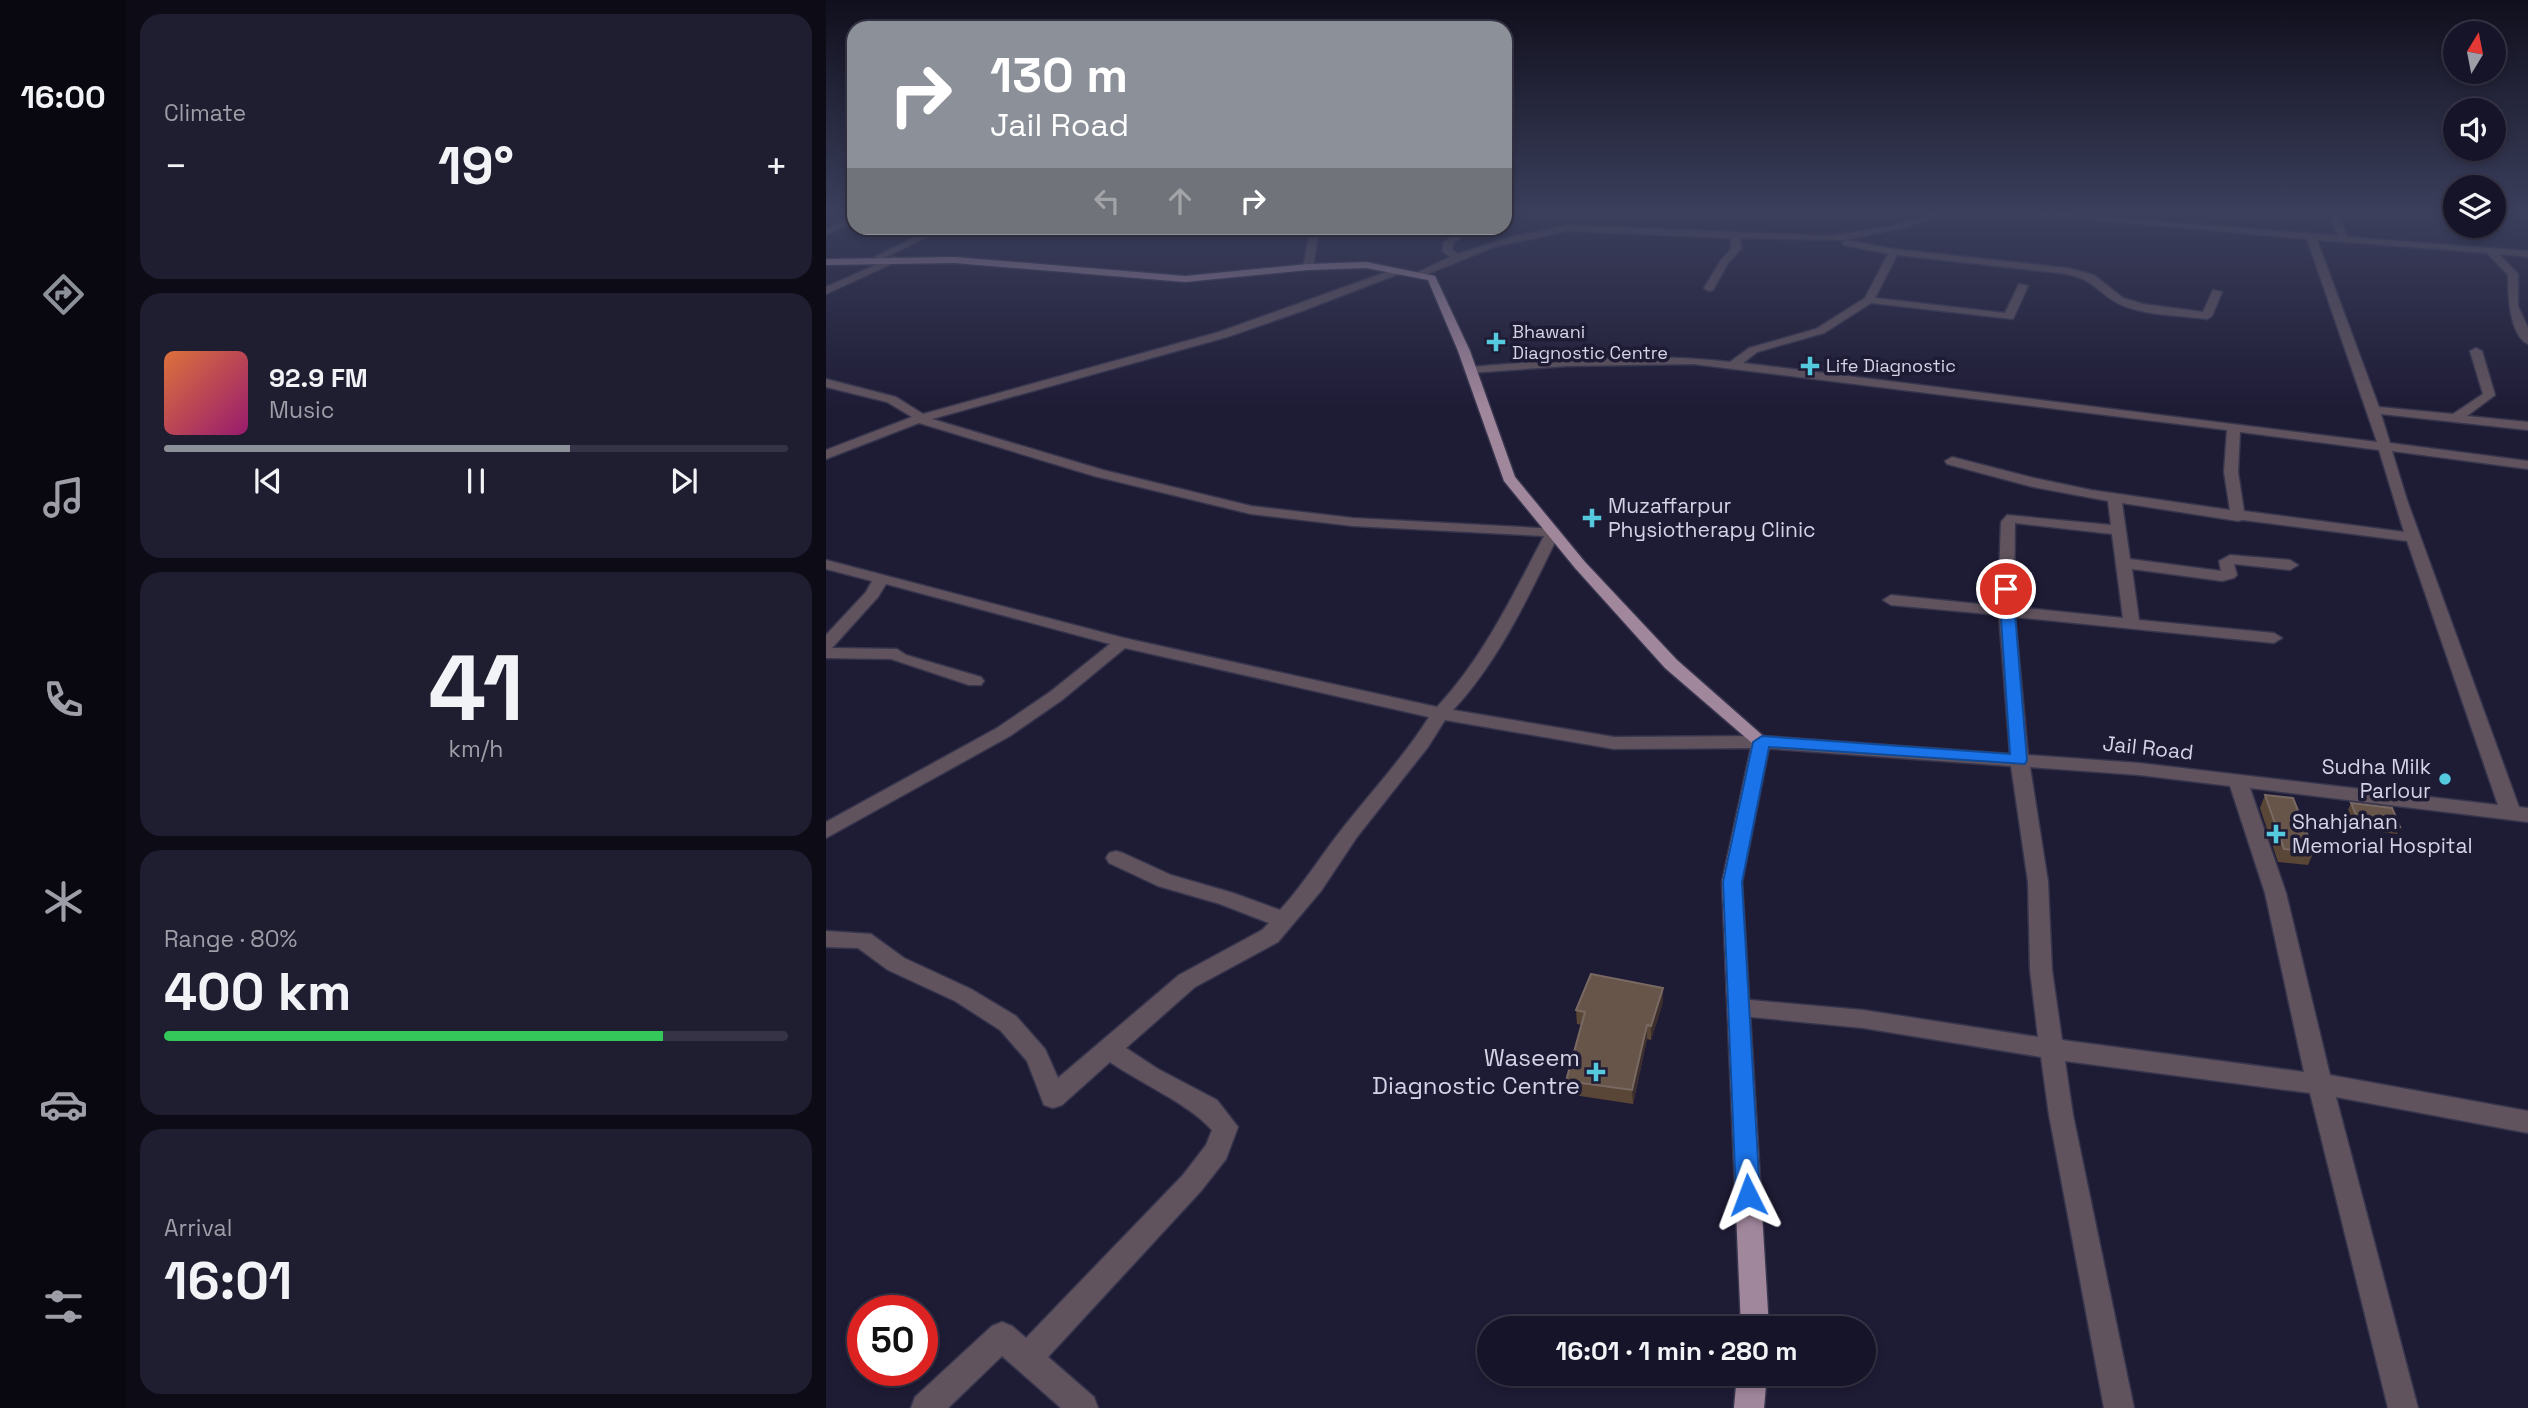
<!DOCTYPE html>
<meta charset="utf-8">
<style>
body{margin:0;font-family:"Space Grotesk",sans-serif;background:#1f1d30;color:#f1f3f6;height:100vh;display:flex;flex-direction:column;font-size:26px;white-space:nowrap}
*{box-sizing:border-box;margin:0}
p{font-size:23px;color:#9e9ea8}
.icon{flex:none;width:38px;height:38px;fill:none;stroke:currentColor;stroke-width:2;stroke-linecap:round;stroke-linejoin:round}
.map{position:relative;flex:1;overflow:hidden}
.side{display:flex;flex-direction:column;gap:14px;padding:14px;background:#0c0b16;width:700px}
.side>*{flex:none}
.hud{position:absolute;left:21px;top:21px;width:665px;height:214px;border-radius:21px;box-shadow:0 4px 10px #0003,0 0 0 2px #353345;background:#8c9099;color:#fff;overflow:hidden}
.needle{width:46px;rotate:10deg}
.tools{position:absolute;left:1617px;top:21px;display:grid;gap:14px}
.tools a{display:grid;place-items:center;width:63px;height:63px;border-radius:50%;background:#161428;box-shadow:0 4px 10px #0003,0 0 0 2px #353345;font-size:35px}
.speed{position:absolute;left:21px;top:1295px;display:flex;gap:14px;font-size:35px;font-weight:700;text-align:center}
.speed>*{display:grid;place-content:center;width:91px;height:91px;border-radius:50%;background:#161428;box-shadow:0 4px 10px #0003,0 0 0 2px #353345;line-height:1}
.speed .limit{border:10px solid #d22;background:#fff;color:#111}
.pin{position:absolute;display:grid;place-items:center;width:60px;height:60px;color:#fff;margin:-30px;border:4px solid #fff;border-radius:50%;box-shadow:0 2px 7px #0007}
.me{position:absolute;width:77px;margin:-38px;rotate:357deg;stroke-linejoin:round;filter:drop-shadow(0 0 5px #0008)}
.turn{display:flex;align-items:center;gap:24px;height:147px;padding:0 28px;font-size:32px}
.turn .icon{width:91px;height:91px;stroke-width:2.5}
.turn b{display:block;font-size:49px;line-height:60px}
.lanes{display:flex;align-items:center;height:66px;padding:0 28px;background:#0003;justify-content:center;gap:35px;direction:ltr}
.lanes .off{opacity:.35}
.big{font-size:52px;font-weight:700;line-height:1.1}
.side .card{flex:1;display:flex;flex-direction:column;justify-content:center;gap:10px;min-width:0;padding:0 24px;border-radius:21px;background:#1f1d30}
.side .dial{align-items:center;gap:0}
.dial b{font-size:91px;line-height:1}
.song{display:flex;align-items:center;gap:21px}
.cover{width:84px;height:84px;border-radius:10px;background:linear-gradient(135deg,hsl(20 70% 55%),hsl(320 70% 35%))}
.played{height:7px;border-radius:4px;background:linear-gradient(90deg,#8c9099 65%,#353345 65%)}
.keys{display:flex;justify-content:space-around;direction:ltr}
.heat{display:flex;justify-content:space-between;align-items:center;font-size:38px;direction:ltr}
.charge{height:10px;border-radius:5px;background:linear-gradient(90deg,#34c759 80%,#353345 0)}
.trip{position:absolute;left:651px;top:1316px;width:399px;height:70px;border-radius:35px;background:#161428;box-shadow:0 4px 10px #0003,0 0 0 2px #353345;font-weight:700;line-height:70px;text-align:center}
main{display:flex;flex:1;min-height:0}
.tabs{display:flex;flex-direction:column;width:126px;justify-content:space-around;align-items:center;background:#090810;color:#9e9ea8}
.tabs .icon{width:49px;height:49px}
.tabs .current{color:#8c9099}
.tabs b{font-size:32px;color:#f1f3f6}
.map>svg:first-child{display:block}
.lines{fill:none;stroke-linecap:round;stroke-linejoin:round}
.minor-casing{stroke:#37354e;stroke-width:3}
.major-casing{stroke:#37354e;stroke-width:3}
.minor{fill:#60535d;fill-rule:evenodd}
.major{fill:#a1879c;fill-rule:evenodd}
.wall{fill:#5a4636}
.shaded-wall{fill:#3d2e2e}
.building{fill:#675549;stroke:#786962;stroke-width:2}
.route{fill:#1a73e8;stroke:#114b97;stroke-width:2}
.poi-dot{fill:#55cadf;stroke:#1e1b35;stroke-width:2.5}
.labels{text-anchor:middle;stroke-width:7;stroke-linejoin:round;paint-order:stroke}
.far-poi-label{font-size:18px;fill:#d4d3e6;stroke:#1e1b35;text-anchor:start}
.poi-label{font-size:21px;fill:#d4d3e6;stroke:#1e1b35;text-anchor:start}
.street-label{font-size:21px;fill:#d4d3e6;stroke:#1e1b35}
.near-poi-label{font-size:24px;fill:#d4d3e6;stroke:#1e1b35;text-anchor:end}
</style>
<main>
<nav class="tabs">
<b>16:00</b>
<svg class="icon current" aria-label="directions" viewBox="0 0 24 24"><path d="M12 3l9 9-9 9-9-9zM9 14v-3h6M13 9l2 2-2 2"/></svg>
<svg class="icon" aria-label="music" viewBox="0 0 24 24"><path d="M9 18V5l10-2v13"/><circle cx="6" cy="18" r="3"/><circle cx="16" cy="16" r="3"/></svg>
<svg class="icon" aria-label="phone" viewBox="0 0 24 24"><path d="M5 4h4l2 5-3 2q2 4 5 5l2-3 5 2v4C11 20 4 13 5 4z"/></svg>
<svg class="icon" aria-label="climate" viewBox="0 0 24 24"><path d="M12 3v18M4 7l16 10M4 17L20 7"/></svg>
<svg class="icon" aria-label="car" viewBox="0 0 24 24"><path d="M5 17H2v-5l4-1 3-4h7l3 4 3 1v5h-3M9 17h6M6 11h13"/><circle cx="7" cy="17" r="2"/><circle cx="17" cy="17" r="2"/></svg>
<svg class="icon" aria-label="filters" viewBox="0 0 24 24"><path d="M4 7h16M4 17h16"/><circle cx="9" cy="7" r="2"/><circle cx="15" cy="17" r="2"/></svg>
</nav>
<section class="side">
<div class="card"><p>Climate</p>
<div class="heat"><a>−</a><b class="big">19°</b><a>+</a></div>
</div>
<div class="card">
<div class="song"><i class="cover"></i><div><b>92.9 FM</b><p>Music</p></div></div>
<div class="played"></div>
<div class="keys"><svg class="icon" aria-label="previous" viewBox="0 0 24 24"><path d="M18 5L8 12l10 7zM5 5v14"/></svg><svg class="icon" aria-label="pause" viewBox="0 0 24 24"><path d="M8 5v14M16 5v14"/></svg><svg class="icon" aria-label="next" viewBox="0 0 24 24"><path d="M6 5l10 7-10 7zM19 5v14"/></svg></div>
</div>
<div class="card dial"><b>41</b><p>km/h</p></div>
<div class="card"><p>Range · 80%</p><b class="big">400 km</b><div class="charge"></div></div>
<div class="card"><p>Arrival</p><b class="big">16:01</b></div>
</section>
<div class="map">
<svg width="1702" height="1408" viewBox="0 0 1702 1408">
<rect width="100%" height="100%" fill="#1e1b35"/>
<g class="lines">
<!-- minor casing -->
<g class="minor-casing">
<g id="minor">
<path d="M1113,211H1126L1081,227L1019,240L914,238L915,249L902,263L887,290L883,291L878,288L895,260L905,249V238L742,231L668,247L594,277L586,275L624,257L616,251L618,242L639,228H648L627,243L626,250L632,254L680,238L742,225L1004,236L1062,227Z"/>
<path d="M1169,211H1208L1512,236L1503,211H1511L1521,237L1702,251V257L1673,254L1692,274V306L1702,328V344C1683,335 1682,293 1682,275L1661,253L1491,240L1553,407L1627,414L1657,394L1644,351L1650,348L1656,351L1669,395L1641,416L1702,422V430L1555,414L1564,443L1702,461V469L1566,451L1581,500L1693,807L1702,808V822L1424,788L1460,893L1504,1075L1702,1111V1133L1510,1097L1592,1408H1562L1484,1093L1239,1061L1247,1115L1308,1408H1278L1223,1115L1215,1057L1037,1028L905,1015L902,1008L905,1001L913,999L1037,1010L1212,1037L1204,970L1202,882L1185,766L935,748L788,749L619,720L602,747L531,837L495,891L452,942L369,987L300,1048L332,1069L391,1100L412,1127L400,1159L375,1191L222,1357L268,1397L272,1408H235L176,1356L122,1408H85L89,1397L166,1326L176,1322L186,1326L200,1338L357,1175L380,1145L386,1130C363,1104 314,1083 284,1062L236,1105L227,1108L218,1105L201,1061L174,1030L129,1001L62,970L32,948L0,947V931L45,934L78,958L145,989L190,1016L219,1049L232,1078L353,975L436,930L443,923L394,904L332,886L283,863L280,858L283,853L290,851L297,853L345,875L407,893L454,910C479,883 497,852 520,824C548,789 579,755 603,717L299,648L236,700L184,736L0,838V822L171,728L224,692L284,644L60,584L52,597L6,648L71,649L80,655L155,677L158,681L155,685H143L65,659L0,658V635L40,592L46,581L0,569V560L298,638L611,707C657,658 687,595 718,536L527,526L425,514L268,476L93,423L0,459V450L86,417L61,402L0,387V379L70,397L97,414L393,332L569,269H575V273L476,311L401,337L106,419L277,470L425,506L527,518L732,529L734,532C704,593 674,660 627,710L788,737L935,736L1184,754L1173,615L1065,605L1057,600L1065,595L1172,606L1175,522L1181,515L1285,525L1282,501L1207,487L1121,464L1119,461L1126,457L1208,478L1265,490L1404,510L1398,472L1401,430L867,364L741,366L644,373L638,370L644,367C730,360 818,352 904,362L923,348L990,329L1039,298L1062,254L1018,245L1016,243L1021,240L1068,249L1241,268L1268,275L1297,298L1317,304L1377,312L1387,290L1396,292L1386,316L1381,319C1353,315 1313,316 1288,301C1267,288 1269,281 1241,274L1071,255L1049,298L1179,313L1193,284L1202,286L1187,319L1045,303L998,333L931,352L917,363L1551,442L1481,239ZM1414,432L1553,450L1578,532L1418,511L1412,472ZM1296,503L1412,521L1417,520L1581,541L1672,805L1313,763L1202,755L1189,617L1448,643L1456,638L1448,633L1313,620L1306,569L1396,581L1408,578L1411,575L1408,564L1464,570L1472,565L1464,560L1404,555L1393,561L1395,571L1304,559ZM1189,523L1286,534L1297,618L1188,607ZM1204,767L1313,775L1404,786L1439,893L1478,1072L1236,1040L1226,970L1222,882Z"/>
<path d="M28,216V222L0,235V229Z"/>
<path d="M109,228H119L56,259L48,257Z"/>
<path d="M485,228H493L487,267L482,270L477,267Z"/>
<path d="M68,257L76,259L0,294V287Z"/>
</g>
</g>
<!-- major casing -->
<g class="major-casing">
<g id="major">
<path d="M128,257L359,276L482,264L540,262L609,276L644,351L689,477L759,562L851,660L944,742L916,882L943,1328H915L896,882L926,743L839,668L749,568L678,481L632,351L602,280L540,268L482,270L359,282L128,263L0,265V259Z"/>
<path d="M911,1374H941L938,1408H908Z"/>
</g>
</g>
<!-- minor -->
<use href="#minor" class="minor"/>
<!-- major -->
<use href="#major" class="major"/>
</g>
<!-- wall -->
<g class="wall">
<path d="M1439,795L1488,851L1482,865L1452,862L1434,808Z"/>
<path d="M1525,803L1574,827L1571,834L1530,829L1522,810Z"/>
<path d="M837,1002L825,1040L821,1039L807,1104L741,1094L740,1081L756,1025L751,1024L750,1010Z"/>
</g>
<!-- shaded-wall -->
<g class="shaded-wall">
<path d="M837,988V1002L825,1040V1026Z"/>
<path d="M821,1025V1039L807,1104L806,1090Z"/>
</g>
<!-- building -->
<g class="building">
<path d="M1439,795L1467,798L1488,851L1458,849Z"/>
<path d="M1525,803L1566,808L1574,827L1533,822Z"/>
<path d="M765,974L837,988L825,1026L821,1025L806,1090L740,1081L759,1012L750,1010Z"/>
</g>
<!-- sky -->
<linearGradient id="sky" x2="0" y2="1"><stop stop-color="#100f1d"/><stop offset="0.52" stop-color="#3b3f5c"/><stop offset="1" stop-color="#3b3f5c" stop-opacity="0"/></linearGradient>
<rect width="1702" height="408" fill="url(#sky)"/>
<!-- route -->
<path class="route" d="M1180,584L1187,589L1201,760L1199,764L943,747L916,882L934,1195L931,1203L922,1206L914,1203L910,1195L897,882L927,742L936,736L1184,754L1173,589Z"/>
<!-- markers -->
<g class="poi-dot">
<path d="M666.5 331.5h7v7h7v7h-7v7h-7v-7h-7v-7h7z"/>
<path d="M980.5 355.5h7v7h7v7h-7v7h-7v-7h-7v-7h7z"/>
<path d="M762.5 507.5h7v7h7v7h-7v7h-7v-7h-7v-7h7z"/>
<circle cx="1619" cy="779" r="7"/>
<path d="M1446.5 823.5h7v7h7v7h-7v7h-7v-7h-7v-7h7z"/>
<path d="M766.5 1061.5h7v7h7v7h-7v7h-7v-7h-7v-7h7z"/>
</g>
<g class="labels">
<!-- far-poi labels -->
<g class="far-poi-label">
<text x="686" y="338">Bhawani<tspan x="686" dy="21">Diagnostic Centre</tspan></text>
<text x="1000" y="372">Life Diagnostic</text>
</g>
<!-- poi labels -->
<g class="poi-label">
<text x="782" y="513">Muzaffarpur<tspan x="782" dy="24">Physiotherapy Clinic</tspan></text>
<text x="1605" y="774" text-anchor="end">Sudha Milk<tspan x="1605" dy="24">Parlour</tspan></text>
<text x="1466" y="829">Shahjahan<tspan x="1466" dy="24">Memorial Hospital</tspan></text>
</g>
<!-- street labels -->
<g class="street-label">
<text transform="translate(1322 748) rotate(6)" y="7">Jail Road</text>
</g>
<!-- near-poi labels -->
<g class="near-poi-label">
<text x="754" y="1066">Waseem<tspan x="754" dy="28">Diagnostic Centre</tspan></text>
</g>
</g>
</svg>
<div class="tools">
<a><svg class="needle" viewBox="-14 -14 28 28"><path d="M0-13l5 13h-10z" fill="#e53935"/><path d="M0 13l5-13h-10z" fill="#9e9ea8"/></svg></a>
<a><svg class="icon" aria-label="sound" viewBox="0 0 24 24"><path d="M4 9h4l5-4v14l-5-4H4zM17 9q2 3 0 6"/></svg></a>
<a><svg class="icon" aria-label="layers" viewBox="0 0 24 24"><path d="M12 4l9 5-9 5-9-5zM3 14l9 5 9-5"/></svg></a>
</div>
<div class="speed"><div class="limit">50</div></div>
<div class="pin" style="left:1180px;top:589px;background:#d93025"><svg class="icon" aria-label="arrive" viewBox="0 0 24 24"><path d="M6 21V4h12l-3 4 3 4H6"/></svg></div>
<svg class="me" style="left:922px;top:1195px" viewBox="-20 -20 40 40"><path d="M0-17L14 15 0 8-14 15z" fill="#1a73e8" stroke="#fff" stroke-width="4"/></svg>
<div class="trip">16:01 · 1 min · 280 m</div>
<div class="hud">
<div class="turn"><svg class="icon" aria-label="right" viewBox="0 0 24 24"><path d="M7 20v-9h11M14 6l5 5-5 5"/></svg><div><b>130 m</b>Jail Road</div></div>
<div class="lanes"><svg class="icon off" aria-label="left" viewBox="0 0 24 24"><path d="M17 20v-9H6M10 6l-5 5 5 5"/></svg><svg class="icon off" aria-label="ahead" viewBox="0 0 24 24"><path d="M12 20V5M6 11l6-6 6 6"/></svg><svg class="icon" aria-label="right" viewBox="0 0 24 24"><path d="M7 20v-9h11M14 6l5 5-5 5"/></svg></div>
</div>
</div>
</main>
